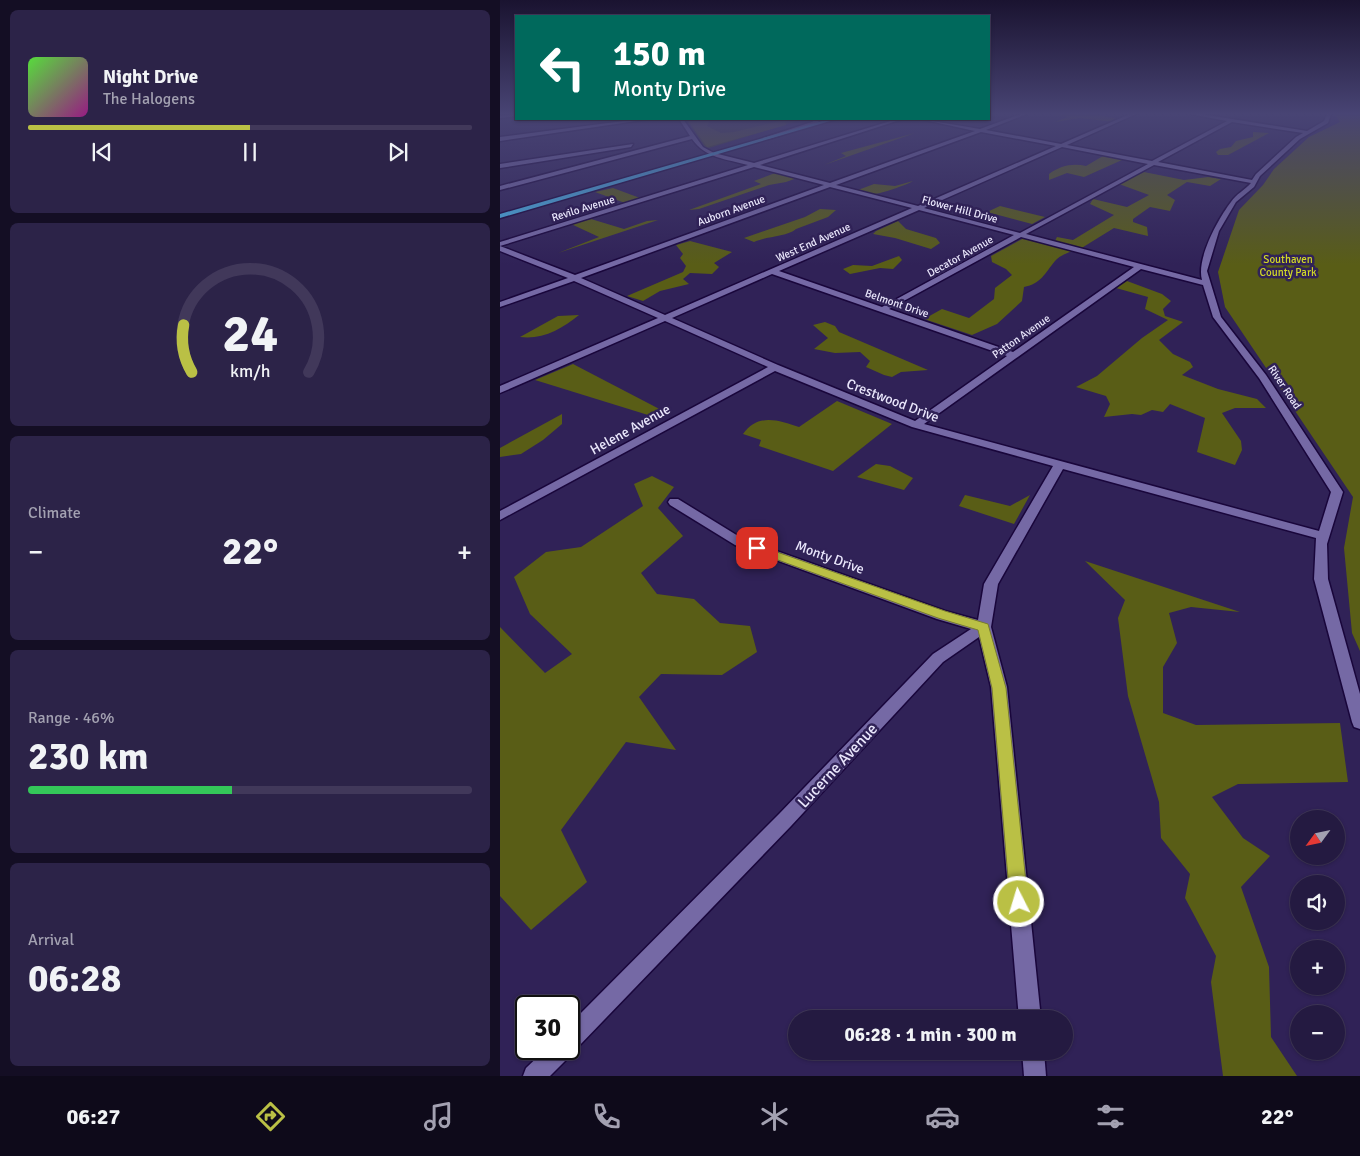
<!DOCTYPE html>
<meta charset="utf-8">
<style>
body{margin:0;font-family:Signika,sans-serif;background:#2c2348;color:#f1f3f6;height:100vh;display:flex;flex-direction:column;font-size:19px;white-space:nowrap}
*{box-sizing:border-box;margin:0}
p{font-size:16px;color:#a3a1b1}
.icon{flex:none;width:28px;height:28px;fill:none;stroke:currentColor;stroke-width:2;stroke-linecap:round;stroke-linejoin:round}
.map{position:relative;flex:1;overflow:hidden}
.drawer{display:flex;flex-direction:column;gap:10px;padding:10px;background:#140e24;width:500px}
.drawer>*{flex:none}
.hud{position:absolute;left:15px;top:15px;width:475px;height:105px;border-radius:0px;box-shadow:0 1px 4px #0004,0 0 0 1px #41385a;background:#00695c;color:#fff;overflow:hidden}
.needle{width:32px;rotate:237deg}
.buttons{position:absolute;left:790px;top:810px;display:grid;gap:10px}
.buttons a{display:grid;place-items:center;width:55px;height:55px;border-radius:50%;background:#241a41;box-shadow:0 1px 4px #0004,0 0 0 1px #41385a;font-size:25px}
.speed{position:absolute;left:15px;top:995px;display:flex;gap:10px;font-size:25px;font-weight:700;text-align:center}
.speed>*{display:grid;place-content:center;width:65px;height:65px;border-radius:50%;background:#241a41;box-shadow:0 1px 4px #0004,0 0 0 1px #41385a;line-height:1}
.speed .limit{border:2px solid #111;border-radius:8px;background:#fff;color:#111}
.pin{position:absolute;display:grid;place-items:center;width:42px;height:42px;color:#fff;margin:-21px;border-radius:10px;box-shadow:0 2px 8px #0006}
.me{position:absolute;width:55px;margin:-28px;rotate:355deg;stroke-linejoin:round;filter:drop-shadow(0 0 4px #0008)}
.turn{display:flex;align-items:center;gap:18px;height:105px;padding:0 15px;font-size:22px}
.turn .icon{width:65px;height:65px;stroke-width:2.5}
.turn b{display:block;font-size:35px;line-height:42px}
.big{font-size:38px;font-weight:700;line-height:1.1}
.drawer .widget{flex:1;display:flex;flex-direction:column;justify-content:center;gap:8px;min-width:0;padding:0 18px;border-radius:8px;background:#2c2348}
.drawer .dial{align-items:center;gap:0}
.dial svg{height:130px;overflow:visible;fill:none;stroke:#41385a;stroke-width:7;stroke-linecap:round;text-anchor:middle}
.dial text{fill:#f1f3f6;stroke:none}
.song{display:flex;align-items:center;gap:15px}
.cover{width:60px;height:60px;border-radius:8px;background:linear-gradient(135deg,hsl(110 70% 55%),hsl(310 70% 35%))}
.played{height:5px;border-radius:2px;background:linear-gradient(90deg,#bac045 50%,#41385a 50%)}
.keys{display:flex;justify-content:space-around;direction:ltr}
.heat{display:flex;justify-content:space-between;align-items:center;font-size:28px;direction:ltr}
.charge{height:8px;border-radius:4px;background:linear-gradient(90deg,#34c759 46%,#41385a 0)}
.trip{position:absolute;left:288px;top:1010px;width:285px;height:50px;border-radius:25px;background:#241a41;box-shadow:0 1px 4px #0004,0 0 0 1px #41385a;font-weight:700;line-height:50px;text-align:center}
.tabs{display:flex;height:80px;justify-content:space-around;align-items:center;background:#0e0a1a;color:#a3a1b1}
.tabs .icon{width:35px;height:35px}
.tabs .active{color:#bac045}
.tabs b{font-size:22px;color:#f1f3f6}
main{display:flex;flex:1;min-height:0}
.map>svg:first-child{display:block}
.green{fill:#42451f}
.forest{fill:#595d16}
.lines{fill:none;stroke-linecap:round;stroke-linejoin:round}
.minor-casing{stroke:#19063b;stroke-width:3}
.highway-casing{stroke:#19063b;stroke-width:3}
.minor{fill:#7569a5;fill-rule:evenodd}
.highway{fill:#4ab3e5;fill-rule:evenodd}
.route{fill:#bac045;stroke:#797d2d}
.labels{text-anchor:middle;stroke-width:5;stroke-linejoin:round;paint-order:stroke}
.far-street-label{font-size:11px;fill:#eae7fc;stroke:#302257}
.far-park-label{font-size:11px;fill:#d2d927;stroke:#302257}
.street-label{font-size:14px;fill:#eae7fc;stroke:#302257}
.near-street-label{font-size:16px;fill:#eae7fc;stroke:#302257}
</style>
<main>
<section class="drawer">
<div class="widget">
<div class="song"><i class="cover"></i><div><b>Night Drive</b><p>The Halogens</p></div></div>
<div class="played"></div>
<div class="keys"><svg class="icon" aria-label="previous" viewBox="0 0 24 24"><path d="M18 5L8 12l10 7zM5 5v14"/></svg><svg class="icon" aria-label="pause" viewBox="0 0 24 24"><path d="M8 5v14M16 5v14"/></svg><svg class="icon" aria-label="next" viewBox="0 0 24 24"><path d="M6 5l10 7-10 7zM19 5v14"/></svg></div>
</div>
<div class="widget dial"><svg viewBox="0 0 100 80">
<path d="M14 69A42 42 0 1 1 86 69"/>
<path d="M14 69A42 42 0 0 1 9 40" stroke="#bac045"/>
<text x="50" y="56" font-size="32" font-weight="700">24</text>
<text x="50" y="72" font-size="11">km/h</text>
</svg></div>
<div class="widget"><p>Climate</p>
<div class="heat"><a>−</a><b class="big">22°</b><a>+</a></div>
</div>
<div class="widget"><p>Range · 46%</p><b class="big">230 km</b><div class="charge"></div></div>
<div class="widget"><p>Arrival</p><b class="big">06:28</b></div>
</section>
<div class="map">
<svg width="860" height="1076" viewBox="0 0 860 1076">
<rect width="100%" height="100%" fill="#302257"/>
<!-- green -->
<path class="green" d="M186,119H304L209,148L205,147Z"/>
<!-- forest -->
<g class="forest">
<path d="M554,114H593L618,119L613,122L580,118L555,122L568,117Z"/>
<path d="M835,114H860V651L852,633L844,548L853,497L725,307L718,272L739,210L763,185L774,169L809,137L840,122Z"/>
<path d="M187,119H211L207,126L221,133L234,132L287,119H302L285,122L286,125L207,147Z"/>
<path d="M753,132L769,133L728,155H718L716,152L720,149L731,147L736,141L753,137Z"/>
<path d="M415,133L324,165L346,156L341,153Z"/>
<path d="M603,156L622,160L584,177L567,173L549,180V174C560,166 572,163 586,166Z"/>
<path d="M644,172L684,180L708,177L721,179L710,186L687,182L667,195L675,200L670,211L650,207L633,219V222L647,227L648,236L614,228L580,249L555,241L557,237L573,240L614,215L590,204L593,199L627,207L649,195L619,184Z"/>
<path d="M275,173L297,178L286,182L269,185L199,209L189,210L261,184L254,181Z"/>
<path d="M413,181C407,185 380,194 374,194C368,193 363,191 358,190L374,184L395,186Z"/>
<path d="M113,188L140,198L125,203L95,192Z"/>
<path d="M500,206L545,217L532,224L487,212Z"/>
<path d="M320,209L336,210L328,217L296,229C287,237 266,236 254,242L244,238L305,217Z"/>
<path d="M91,219L124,229L147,221L158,220L58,253L99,237L71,224Z"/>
<path d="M398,221L406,229L436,238L440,243L431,249L395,238L373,234L376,231Z"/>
<path d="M524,238L572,251C567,253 559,256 555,261C545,273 541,284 524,287L522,301L497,324L472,335L424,319L442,309L469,318L494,299L495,288L512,275L506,269L492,262L491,256Z"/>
<path d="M190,241L232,252L214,263L219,267L212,274L190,273L183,279L189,284L160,291L143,301L127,296L183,272L186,266L180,258L183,254L176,245Z"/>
<path d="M399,256L402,260L393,269L380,268L350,274L343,269L353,265L372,266Z"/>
<path d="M627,281L662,294L671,301L663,309L665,316L683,322L659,340L673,354L690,362L693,367L682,375L718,389L757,399L766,408H735L722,413L741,441L742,450L735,465L697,452L705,418L670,404L663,412L652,410L641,415L632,414L604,417L610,404L606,396L576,387L597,376L642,338L668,320L645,309L648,297L616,288Z"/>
<path d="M79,315C62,329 42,340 20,337L58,316Z"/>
<path d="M325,322L335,326L339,332L428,370L401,372L392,377L384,375L366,367L370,361L360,352L335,353L314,349L328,338L313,325Z"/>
<path d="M73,364L169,414L161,419L35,380Z"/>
<path d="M337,401L392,424L333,471L259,446L261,440L243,434C258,413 278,420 299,427Z"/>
<path d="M62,414V424L43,440L21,454L0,457V448Z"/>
<path d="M376,464L390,466L413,478L404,490L357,477Z"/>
<path d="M152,476L174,487L158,508L183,536L141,573L157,594L194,599L220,623L250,626L257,652L222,675L161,674L139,697L176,750L126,742L61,830L87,882L31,930L0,896V627L45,673L72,654L30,614L14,577L46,552L81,547L143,506L134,484Z"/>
<path d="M465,495L510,506L530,495L514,524L459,506Z"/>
<path d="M585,561L740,612L691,607L669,613L677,643L663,667V713L696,725L840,723L848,782L738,784L712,797L743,838L770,856L741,887L769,967L771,1037L797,1076H723L711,982L716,956L685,898L690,874L661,838L659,802L628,696L618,618L625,600Z"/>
</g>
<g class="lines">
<!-- minor casing -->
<g class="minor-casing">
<g id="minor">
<path d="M16,114V116L0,118V116Z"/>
<path d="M521,114H527L486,130L561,144L630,114H636L567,145L652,161L727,121L690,114H701L807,131L824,121L827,114H831L828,123L800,139L760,176L754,187L736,202L719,231L707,271L721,317L766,375L843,492L827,544L828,579L860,694V729L854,727L852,722L814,579L816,538L563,469L498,584L491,627L507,687L541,1019H519L491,687L479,637L443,662L291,826L77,1048L72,1050L69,1057L50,1076H23L26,1068L46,1049H69V1025L279,814L433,654L471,629L437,619L235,545L170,505L168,502L170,499H178L243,539L445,611L478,620L484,584L553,466L412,427L275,371L0,520V511L268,367L165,321L0,393V386L158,318L74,281L0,307V302L68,278L0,251V242L248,165C226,159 205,158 192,139L0,190V186L190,136L179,119H183L203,147L214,153L254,163L397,119H403L260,165L330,183L475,131L420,119L480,129ZM732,122L803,133L796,137L756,174L752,180L658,162ZM481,132L556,146L418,206L336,185ZM562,147L648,164L520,233L424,208ZM654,165L751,183C745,190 736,194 731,202C718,219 696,259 702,280L526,234ZM254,167L324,185L75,275L0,246ZM330,187L412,208L165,315L81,278ZM419,210L514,235L382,307L279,271ZM521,237L634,267L513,352L389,309ZM641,269L703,285L713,317L759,378L831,492L819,531L424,424ZM272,274L507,356L415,421L278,365L172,318Z"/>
<path d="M139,119H150L0,141V137Z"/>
<path d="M316,119H321L316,124L268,139L263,138L312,122Z"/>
<path d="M133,144L131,147L0,168V164Z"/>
<path d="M522,1051H544L546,1076H524Z"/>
</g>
</g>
<!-- highway casing -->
<g class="highway-casing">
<path id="highway" d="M329,119H337L0,218V214Z"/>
</g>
<!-- minor -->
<use href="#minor" class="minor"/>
<!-- highway -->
<use href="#highway" class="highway"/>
</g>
<!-- sky -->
<linearGradient id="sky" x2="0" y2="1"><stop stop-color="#1a1330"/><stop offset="0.43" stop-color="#484474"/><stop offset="1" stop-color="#484474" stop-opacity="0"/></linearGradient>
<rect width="860" height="265" fill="url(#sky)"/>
<!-- route -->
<path class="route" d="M257,545L445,611L488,624L506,688L528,902L525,908L519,911L513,908L510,902L492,688L478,630L438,618L253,551L251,548Z"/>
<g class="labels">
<!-- far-street labels -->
<g class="far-street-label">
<text transform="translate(83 208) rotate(-17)" y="4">Revilo Avenue</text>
<text transform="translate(460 209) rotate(15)" y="4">Flower Hill Drive</text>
<text transform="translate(231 210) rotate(-20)" y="4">Auborn Avenue</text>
<text transform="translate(313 242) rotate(-24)" y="4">West End Avenue</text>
<text transform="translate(460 256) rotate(-29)" y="4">Decator Avenue</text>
<text transform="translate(397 303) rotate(19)" y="4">Belmont Drive</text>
<text transform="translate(521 336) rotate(-35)" y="4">Patton Avenue</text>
<text transform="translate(785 387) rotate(56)" y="4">River Road</text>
</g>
<!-- far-park labels -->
<g class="far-park-label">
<text x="788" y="263">Southaven<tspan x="788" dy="13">County Park</tspan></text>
</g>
<!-- street labels -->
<g class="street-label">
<text transform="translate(393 400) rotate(21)" y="5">Crestwood Drive</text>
<text transform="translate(130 429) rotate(-29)" y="5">Helene Avenue</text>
<text transform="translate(330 557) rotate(20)" y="5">Monty Drive</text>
</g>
<!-- near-street labels -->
<g class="near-street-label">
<text transform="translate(337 765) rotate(-47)" y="6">Lucerne Avenue</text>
</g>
</g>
</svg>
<div class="buttons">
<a><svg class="needle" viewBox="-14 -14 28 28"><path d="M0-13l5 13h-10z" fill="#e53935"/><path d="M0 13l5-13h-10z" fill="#a3a1b1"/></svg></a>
<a><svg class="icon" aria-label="sound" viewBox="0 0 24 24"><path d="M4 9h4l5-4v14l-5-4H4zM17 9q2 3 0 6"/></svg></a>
<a>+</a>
<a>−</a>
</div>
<div class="speed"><div class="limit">30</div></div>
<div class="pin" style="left:257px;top:548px;background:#d93025"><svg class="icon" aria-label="arrive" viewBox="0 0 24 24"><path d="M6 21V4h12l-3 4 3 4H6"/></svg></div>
<svg class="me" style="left:519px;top:902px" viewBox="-20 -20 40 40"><circle r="17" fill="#bac045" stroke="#fff" stroke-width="3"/><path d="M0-11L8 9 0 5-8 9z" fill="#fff"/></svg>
<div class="trip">06:28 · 1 min · 300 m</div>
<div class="hud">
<div class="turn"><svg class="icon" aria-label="left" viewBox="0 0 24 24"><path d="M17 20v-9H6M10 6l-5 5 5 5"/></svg><div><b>150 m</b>Monty Drive</div></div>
</div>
</div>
</main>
<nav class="tabs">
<b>06:27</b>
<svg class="icon active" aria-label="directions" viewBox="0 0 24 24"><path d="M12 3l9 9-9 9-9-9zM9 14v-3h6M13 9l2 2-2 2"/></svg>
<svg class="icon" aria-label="music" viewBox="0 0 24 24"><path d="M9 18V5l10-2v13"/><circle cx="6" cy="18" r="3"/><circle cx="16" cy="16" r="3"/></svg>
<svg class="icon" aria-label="phone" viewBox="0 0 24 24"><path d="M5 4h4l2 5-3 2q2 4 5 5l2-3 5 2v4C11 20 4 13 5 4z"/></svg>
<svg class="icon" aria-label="climate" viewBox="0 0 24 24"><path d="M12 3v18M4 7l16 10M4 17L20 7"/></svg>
<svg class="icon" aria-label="car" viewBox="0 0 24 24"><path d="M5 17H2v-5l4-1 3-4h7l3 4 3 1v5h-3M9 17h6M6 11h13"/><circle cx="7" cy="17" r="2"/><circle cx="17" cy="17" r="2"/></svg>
<svg class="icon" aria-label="filters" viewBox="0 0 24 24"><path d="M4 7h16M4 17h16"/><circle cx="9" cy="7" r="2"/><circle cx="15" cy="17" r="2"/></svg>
<b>22°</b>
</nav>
